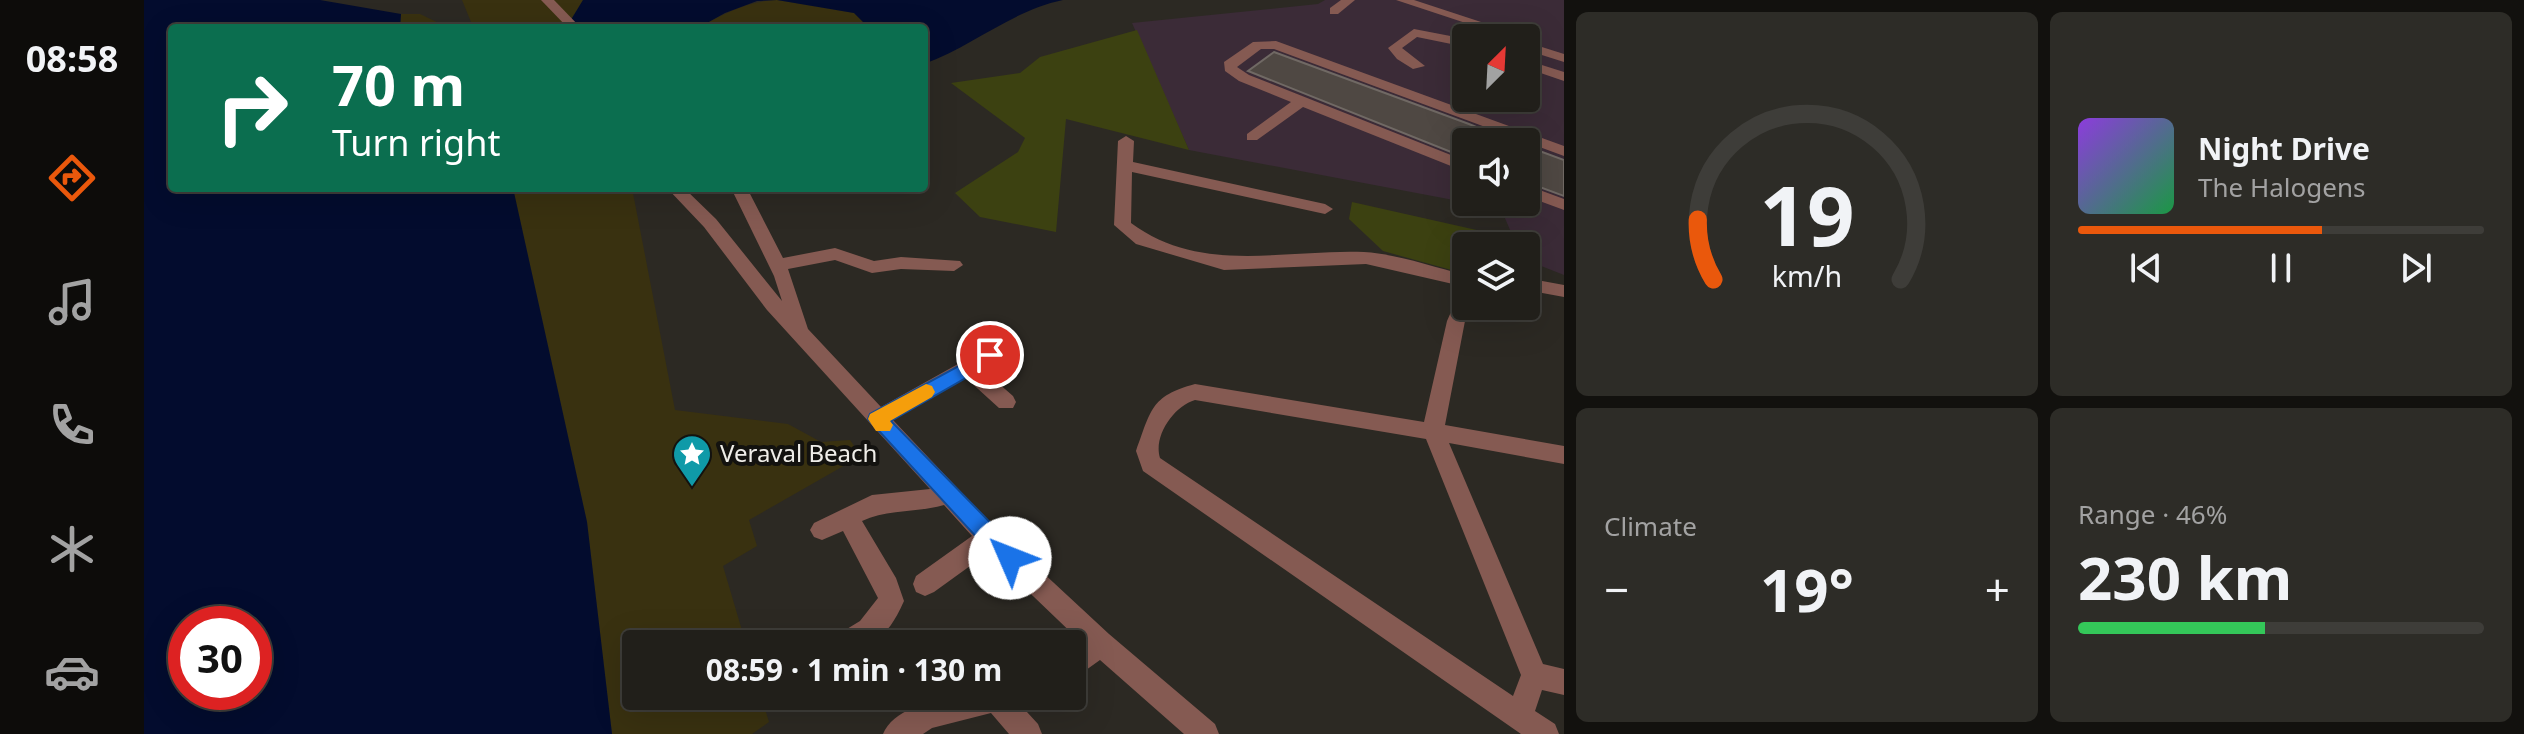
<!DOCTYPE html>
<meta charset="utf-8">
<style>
body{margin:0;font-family:"Noto Sans",sans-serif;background:#2d2c27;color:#f1f3f6;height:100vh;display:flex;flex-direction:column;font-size:30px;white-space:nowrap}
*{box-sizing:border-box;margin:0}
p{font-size:26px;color:#a2a2a2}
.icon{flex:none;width:44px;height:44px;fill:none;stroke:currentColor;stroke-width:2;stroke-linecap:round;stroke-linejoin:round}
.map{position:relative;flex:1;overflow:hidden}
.panel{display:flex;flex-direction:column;gap:12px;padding:12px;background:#12110e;width:960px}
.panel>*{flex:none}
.top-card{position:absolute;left:24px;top:24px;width:760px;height:168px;border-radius:8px;box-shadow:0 8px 32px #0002,0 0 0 2px #3e3d39;background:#0b6e4f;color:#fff;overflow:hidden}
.needle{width:52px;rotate:24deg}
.controls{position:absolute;left:1308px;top:24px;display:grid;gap:16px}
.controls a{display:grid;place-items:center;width:88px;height:88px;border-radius:8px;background:#211f1a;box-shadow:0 8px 32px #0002,0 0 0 2px #3e3d39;font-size:40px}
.speed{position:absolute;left:24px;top:606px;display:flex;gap:16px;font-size:40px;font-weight:700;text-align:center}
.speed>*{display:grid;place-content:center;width:104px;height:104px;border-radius:50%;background:#211f1a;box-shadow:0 8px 32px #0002,0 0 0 2px #3e3d39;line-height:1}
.speed .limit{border:12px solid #d22;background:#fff;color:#111}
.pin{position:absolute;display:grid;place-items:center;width:68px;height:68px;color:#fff;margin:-34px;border:4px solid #fff;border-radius:50%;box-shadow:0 2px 8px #0007}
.me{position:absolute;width:88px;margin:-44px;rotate:314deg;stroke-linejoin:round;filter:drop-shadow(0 0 6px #0008)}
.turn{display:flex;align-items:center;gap:28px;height:168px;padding:0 32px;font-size:36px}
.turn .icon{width:104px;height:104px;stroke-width:2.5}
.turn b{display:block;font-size:56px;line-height:68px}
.big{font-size:60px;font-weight:700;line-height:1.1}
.panel .widget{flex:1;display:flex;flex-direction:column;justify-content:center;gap:12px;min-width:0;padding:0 28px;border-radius:12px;background:#2d2c27}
.panel .dial{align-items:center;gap:0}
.dial svg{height:208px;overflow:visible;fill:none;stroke:#3e3d39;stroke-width:7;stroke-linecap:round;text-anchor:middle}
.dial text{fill:#f1f3f6;stroke:none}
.song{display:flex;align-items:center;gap:24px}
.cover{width:96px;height:96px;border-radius:12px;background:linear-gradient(135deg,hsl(270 70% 55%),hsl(140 70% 35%))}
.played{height:8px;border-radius:4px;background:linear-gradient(90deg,#ea580c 60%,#3e3d39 60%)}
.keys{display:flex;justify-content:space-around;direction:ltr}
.heat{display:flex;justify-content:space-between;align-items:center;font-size:44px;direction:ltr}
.charge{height:12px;border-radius:6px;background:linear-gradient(90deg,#34c759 46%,#3e3d39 0)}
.panel .tiles{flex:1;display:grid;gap:12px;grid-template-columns:repeat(2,1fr)}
.trip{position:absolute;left:478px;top:630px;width:464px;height:80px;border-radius:8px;background:#211f1a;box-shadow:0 8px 32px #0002,0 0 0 2px #3e3d39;font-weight:700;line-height:80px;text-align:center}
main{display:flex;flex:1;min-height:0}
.menu{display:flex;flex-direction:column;width:144px;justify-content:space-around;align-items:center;background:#0d0c0a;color:#a2a2a2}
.menu .icon{width:56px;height:56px}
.menu .active{color:#ea580c}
.menu b{font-size:36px;color:#f1f3f6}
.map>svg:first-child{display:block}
.industrial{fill:#3b2b37;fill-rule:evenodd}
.green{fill:#3c4111}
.sand{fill:#393110}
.water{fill:#030c2e;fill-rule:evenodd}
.building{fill:#4f4843;stroke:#706964;stroke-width:2}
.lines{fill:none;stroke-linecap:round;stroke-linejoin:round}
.minor{fill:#855a52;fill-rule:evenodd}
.route{fill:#1a73e8;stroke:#114b97;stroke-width:2}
.slow{fill:#f59e0b}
.labels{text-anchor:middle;stroke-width:8;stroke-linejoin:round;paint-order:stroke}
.poi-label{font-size:24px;fill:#efede8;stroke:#13120f;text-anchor:start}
</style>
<main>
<nav class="menu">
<b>08:58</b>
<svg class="icon active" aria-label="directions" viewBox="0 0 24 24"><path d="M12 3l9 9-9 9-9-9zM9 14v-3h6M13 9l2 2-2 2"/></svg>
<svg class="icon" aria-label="music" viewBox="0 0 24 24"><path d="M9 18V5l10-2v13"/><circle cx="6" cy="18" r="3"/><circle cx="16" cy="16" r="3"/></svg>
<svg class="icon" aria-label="phone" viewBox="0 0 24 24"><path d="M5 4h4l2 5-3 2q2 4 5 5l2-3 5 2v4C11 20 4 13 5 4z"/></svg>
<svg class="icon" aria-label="climate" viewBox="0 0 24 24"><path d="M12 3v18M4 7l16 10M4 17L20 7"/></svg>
<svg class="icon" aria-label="car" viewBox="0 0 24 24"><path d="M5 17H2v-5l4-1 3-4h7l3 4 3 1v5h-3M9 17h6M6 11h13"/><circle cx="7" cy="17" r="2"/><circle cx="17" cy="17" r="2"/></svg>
</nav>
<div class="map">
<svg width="1420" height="734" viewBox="0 0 1420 734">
<rect width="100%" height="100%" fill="#2c2923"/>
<!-- industrial -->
<path class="industrial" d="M1181,0H1420V275L1382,260V246H1373L1357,209L1045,150L988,23L1174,4ZM1322,38H1382V98H1322ZM1322,142H1382V202H1322Z"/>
<!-- green -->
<g class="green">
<path d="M993,30L1045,150L922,119L912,232L836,217L811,193L874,152L881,138L807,83L876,73L896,57Z"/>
<path d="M1208,202L1337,231L1338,246H1322V261L1311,271L1239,251L1205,219Z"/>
</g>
<!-- sand -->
<g class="sand">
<path d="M318,0H439L422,28H256L257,14H276L303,27L314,28L327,22Z"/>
<path d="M633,0L710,13L721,23L718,28H554C580,14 603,1 633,0Z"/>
<path d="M369,188H488L531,410L644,424L677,442L706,440L717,456L605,520L613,546L579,566L602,644H492V696H617L625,722L608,734H468L443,522Z"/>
</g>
<!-- water -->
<g class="water">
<path d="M0,0H176L257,14L256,28H28V188H369L443,522L468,734H0ZM42,624H110V692H42Z"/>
<path d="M439,0H919C867,11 829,46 780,64V28H718L720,23L710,13L633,0L613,1L581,13L554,28H422Z"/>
</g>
<!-- building -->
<g class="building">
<path d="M1130,52L1325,124L1369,142H1322V158L1104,71Z"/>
<path d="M1382,146L1420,160V196L1382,182Z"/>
</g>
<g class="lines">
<!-- minor -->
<g class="minor">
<path d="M397,0H410L437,28H424Z"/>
<path d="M1197,0H1211L1194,14H1186V8Z"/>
<path d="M1252,0H1270L1386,38L1382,41V38H1367Z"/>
<path d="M1270,29L1322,39V47L1273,37L1258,48L1281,66L1269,69L1253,59L1244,48Z"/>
<path d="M1132,41L1420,146V156L1130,49H1117L1093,67L1105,75L1322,161V172L1159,107L1113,140H1103V134L1147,102L1095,81L1081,71L1080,62L1109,42Z"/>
<path d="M1382,42L1420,54V62L1382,50Z"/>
<path d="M1382,60L1420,72V81L1382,68Z"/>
<path d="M982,136L990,141L989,162L1181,204L1189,209L1181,214L988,172L987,223C1057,275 1140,249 1220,252C1253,254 1289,267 1322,275V287L1222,264L1080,270L992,244L970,225L974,141Z"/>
<path d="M1382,185L1420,199V210L1382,196Z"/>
<path d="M523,188H540L572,219L638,301L630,276L587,188H603L639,258L691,248L730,261L757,257L816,261L819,265L810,271L757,269L728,273L691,260L644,269L664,329L737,407L839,350H853L856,355L838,369L869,396L872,402L869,408H855L822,378L749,420L853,530L965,634L1071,724L1075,734H1040L956,660L928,680V650L937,642L844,553L790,592L781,596L772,592L769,584L772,576L828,536L800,505C773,513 743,509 718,521L752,578L760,601C741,643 730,644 689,644L693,635L716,621L734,598L699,531L678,540L670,537L666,530L670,523L728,495L786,489L623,310L560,227Z"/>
<path d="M1382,278L1420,285V297L1382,290Z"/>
<path d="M1322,293V306H1328L1321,321L1301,425L1420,446V464L1305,443L1399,664L1420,669V695L1398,690L1391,711L1411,724L1415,734H1377L999,471L992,451C1007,411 1006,396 1051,384L1280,422L1303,321L1315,294ZM1051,400L1282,439L1377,675L1369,696L1016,458C1009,436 1030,406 1051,400Z"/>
<path d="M599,696H628L624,706L612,711L602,707Z"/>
<path d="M807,696H874L872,700L894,724L898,734H865L847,713L788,728L779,734H739C749,710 784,702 807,696Z"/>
</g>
</g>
<!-- route -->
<path class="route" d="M846,349L853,351L855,355L853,360L747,421L874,551L877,558L874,565L866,568L858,565L724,419L726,414Z"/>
<!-- slow -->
<path class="slow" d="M782,384L788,386L791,392L788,397L746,421L749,425L746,431H732L724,419L726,414Z"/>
<!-- icons -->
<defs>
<g id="sight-pin" transform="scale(2)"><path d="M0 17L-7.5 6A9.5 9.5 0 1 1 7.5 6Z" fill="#0f9aa8" stroke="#13120f"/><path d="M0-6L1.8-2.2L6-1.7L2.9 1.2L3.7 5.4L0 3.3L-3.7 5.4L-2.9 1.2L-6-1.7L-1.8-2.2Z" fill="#fff"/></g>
</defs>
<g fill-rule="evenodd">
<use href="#sight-pin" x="548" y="454"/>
</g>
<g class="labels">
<!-- poi labels -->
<g class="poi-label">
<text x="576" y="462">Veraval Beach</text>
</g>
</g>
</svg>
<div class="controls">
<a><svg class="needle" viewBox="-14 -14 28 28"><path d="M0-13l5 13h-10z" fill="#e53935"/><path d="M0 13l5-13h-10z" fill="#a2a2a2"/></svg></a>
<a><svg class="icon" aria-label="sound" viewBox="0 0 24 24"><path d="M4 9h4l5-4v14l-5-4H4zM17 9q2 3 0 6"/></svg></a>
<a><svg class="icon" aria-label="layers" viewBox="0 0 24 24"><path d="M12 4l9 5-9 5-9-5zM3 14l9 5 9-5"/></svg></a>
</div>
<div class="speed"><div class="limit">30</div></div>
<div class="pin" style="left:846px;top:355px;background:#d93025"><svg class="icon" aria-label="arrive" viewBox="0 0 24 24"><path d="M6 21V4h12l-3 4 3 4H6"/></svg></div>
<svg class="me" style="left:866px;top:558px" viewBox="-20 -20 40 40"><circle r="19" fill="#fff"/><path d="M0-13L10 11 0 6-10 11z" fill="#1a73e8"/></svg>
<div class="trip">08:59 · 1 min · 130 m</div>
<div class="top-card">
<div class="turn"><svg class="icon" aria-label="right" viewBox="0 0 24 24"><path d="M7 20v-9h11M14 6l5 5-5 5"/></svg><div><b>70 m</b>Turn right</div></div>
</div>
</div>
<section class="panel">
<div class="tiles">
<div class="widget dial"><svg viewBox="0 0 100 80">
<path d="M14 69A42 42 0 1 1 86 69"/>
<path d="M14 69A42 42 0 0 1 8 46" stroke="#ea580c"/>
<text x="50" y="56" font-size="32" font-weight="700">19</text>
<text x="50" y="72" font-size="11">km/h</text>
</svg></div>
<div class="widget">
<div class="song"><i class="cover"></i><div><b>Night Drive</b><p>The Halogens</p></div></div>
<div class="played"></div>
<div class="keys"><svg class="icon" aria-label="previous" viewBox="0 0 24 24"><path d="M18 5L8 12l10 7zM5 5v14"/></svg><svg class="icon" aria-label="pause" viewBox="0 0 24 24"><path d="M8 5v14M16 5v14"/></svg><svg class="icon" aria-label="next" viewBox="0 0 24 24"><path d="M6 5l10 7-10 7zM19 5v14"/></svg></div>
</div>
<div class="widget"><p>Climate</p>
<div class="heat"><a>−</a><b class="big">19°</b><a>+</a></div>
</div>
<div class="widget"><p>Range · 46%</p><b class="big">230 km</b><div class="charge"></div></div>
</div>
</section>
</main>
